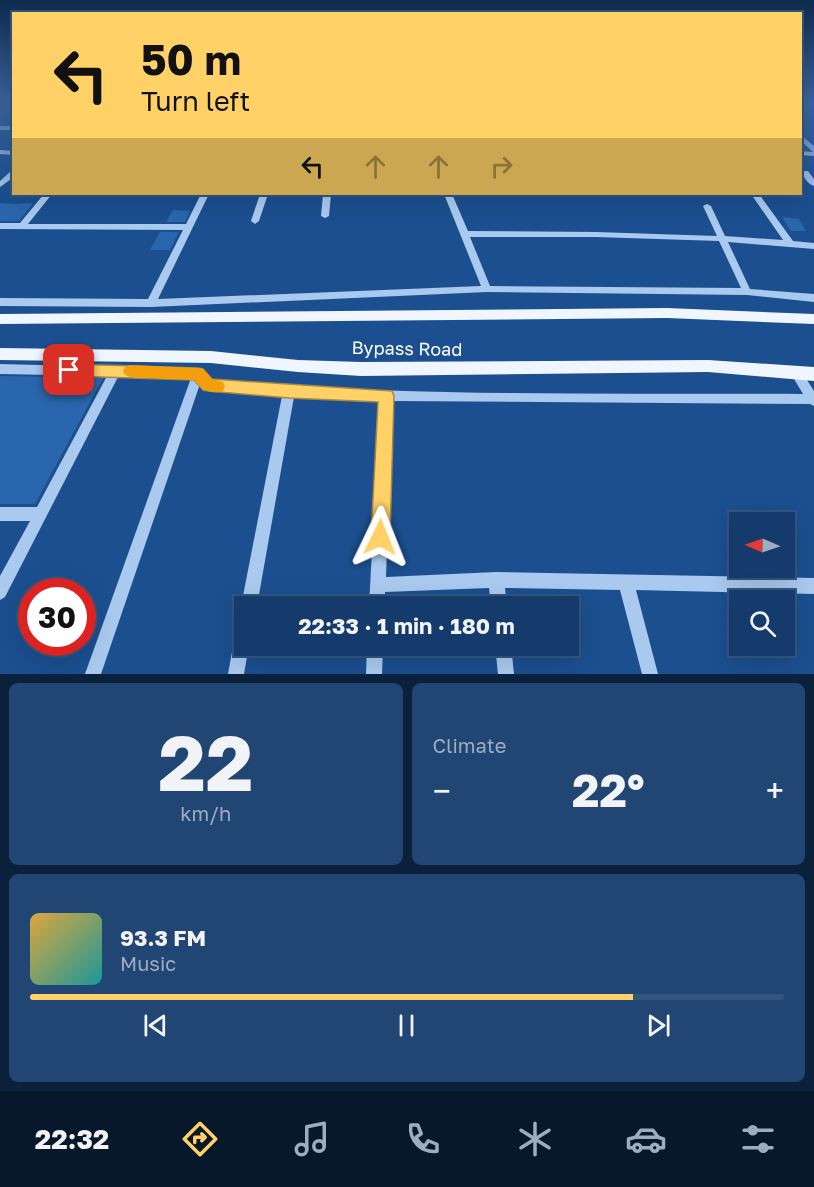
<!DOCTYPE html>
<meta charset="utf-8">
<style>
body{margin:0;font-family:"Golos Text",sans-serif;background:#214673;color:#f1f3f6;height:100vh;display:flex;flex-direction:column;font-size:22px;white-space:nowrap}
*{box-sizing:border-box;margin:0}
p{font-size:20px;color:#9dadc1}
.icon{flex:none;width:33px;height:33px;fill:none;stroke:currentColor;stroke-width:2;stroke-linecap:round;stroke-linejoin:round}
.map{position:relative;height:674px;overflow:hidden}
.panel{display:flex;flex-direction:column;gap:9px;padding:9px;background:#0b203b;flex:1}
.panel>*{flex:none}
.hud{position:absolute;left:12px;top:12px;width:790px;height:183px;border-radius:0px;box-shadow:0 6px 24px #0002,0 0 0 2px #33557e;background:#ffd166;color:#111;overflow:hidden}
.needle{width:39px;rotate:272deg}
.buttons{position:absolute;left:729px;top:512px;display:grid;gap:12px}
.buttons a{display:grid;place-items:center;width:66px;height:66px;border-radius:0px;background:#143b6b;box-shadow:0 6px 24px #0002,0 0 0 2px #33557e;font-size:30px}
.speed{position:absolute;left:18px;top:578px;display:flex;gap:12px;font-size:30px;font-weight:700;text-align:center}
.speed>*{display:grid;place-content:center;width:78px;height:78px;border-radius:50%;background:#143b6b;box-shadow:0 6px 24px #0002,0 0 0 2px #33557e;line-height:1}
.speed .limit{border:9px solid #d22;background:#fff;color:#111}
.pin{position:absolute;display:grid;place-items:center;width:51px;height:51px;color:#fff;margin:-26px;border-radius:12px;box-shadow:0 3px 9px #0006}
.me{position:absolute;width:66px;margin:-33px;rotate:2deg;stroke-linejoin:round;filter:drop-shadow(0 0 4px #0008)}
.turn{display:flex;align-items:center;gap:21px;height:126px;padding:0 30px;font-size:27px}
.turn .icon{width:78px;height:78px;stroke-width:2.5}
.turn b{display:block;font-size:42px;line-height:51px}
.lanes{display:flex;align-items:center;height:57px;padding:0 30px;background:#0003;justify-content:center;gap:30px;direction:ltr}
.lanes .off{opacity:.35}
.big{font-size:45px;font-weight:700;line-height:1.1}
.panel .widget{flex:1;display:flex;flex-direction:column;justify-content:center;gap:9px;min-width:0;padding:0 21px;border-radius:9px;background:#214673}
.panel .dial{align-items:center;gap:0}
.dial b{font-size:78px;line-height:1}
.song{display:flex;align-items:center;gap:18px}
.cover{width:72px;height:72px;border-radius:9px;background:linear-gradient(135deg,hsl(40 70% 55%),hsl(180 70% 35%))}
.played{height:6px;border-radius:3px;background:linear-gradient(90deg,#ffd166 80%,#33557e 80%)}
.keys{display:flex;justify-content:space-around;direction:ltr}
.heat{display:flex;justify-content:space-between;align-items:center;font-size:33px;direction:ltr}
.panel .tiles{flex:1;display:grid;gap:9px;grid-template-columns:1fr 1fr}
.widget:last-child{grid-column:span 2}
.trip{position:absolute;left:234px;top:596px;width:345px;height:60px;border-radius:0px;background:#143b6b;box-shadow:0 6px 24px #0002,0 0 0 2px #33557e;font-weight:700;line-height:60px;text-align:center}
.menu{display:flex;height:96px;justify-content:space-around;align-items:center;background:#08182b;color:#9dadc1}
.menu .icon{width:42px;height:42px}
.menu .selected{color:#ffd166}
.menu b{font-size:27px;color:#f1f3f6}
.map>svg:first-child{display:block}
.building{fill:#2a66ad}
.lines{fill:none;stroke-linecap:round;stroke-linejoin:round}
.minor{fill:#a9c9ee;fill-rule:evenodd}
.major{fill:#f0f6ff;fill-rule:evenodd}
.route{fill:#ffd166;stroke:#a68842;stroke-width:1.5}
.slow{fill:#f59e0b}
.labels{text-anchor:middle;stroke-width:6;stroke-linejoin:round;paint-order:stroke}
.street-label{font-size:18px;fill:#fff;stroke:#1b4f8f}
</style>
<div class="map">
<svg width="814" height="674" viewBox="0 0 814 674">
<rect width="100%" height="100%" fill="#1b4f8f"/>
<!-- building -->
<g class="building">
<path d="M0,203L14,204L33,203L19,221H0Z"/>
<path d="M173,210L190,211L185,222H166Z"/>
<path d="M782,217L799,219L806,231H791Z"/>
<path d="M160,232H179L170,250H150Z"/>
<path d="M0,376L103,378L35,504H0Z"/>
</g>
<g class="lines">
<!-- minor -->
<g class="minor">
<rect x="0" y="126" width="14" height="4"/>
<path d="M801,135L814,146V156L801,155V151L813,152L801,141Z"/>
<path d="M0,150L14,151V155L0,154Z"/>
<path d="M11,171H14V177L0,187V181Z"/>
<path d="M802,171H808L814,179V186C809,185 802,176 802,171Z"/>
<path d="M44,194H52L28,224H186L201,194H209L158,299L481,286L444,194H452L468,231L596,232L717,236L703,206L707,204L711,206L725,236L783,240L751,194H759L793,241L814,243V249L728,242L750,289L814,294V302L747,295L487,292L151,307L0,306V298L148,299L183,230L0,229V223H20ZM470,237H596L719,241L741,288L490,286Z"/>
<path d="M260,194H268L259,221L255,224L251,221Z"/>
<path d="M323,194H331L329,216L325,218L321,216Z"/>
<path d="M0,364L198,369L202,371L211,380C408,397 606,393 803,394L790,372L792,369L796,367L800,369L814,391V406L810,404L392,401L386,577L496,572L814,578V594L636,590L658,674H642L620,590L505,588L507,606H491L489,588L385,592V606H369L380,401L294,397L257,606H244V612L241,606L282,396L208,390L200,384L101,674H85L191,378L118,377L5,597L0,600V576L30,521H0V507H37L107,376L0,374Z"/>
<path d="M244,622V645H249L244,674H228L236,630L238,624Z"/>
<path d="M367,645H383L382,674H366Z"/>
<path d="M495,645H511L514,674H498Z"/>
</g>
<!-- major -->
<g class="major">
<path d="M667,308L814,314V324L667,318L0,324V314Z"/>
<path d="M0,348L211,351L298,360L361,362L708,360L814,367V381L708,372L361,376L298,372L211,363L0,360Z"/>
</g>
</g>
<!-- sky -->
<linearGradient id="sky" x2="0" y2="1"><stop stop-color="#0f2b4f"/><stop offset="0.52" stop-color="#39639b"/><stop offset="1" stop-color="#39639b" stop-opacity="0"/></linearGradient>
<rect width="814" height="195" fill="url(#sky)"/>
<!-- route -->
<path class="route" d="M69,364L198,368L203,369L212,379L392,391L394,396L390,537L387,544L380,547L374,544L371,537L378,402L289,398L208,391L203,390L194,380L69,376L64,374L62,370L64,366Z"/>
<!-- slow -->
<path class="slow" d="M130,365L198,368L203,369L212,379L223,382L225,386L223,391C210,395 202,389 194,380L130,377L125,375L123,371L125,367Z"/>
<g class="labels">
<!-- street labels -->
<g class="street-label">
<text transform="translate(407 349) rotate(1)" y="6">Bypass Road</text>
</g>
</g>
</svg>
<div class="buttons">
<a><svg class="needle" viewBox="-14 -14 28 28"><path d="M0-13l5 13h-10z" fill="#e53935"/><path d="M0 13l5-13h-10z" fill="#9dadc1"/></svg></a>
<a><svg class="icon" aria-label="search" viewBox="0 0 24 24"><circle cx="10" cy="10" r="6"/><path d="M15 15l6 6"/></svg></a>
</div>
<div class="speed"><div class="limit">30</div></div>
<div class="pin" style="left:69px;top:370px;background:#d93025"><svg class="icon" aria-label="arrive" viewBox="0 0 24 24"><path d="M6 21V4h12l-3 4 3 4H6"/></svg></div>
<svg class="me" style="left:380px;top:537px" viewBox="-20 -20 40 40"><path d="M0-17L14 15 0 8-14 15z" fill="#ffd166" stroke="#fff" stroke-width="4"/></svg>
<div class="trip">22:33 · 1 min · 180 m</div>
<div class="hud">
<div class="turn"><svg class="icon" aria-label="left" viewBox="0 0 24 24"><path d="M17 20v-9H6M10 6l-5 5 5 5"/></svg><div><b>50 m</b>Turn left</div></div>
<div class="lanes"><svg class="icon" aria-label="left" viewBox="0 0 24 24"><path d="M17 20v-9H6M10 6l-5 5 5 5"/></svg><svg class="icon off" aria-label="ahead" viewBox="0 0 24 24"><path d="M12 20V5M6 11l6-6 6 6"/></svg><svg class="icon off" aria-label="ahead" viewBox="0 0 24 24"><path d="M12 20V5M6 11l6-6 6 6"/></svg><svg class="icon off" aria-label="right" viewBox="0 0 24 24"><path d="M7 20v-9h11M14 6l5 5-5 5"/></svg></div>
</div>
</div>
<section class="panel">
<div class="tiles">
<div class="widget dial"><b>22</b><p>km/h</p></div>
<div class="widget"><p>Climate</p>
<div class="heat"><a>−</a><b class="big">22°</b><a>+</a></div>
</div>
<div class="widget">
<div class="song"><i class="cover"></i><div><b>93.3 FM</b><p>Music</p></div></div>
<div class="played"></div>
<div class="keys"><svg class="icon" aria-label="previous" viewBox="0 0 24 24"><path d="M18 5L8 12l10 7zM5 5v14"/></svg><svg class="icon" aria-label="pause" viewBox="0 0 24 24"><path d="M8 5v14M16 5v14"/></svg><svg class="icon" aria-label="next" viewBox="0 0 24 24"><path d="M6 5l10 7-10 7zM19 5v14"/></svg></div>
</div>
</div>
</section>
<nav class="menu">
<b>22:32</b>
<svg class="icon selected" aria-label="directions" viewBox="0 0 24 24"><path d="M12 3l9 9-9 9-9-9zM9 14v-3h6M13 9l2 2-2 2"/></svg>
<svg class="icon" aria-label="music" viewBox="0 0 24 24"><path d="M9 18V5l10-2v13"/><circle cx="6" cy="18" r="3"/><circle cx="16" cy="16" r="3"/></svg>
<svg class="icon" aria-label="phone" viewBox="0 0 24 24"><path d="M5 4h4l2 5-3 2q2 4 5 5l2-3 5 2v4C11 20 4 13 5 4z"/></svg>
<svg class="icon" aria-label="climate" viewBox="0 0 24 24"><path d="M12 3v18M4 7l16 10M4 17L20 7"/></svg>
<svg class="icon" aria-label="car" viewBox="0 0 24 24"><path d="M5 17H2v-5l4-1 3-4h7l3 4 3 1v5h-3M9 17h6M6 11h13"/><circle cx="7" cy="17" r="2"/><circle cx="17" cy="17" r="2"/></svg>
<svg class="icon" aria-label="filters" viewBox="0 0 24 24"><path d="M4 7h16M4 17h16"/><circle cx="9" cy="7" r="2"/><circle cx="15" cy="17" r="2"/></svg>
</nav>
